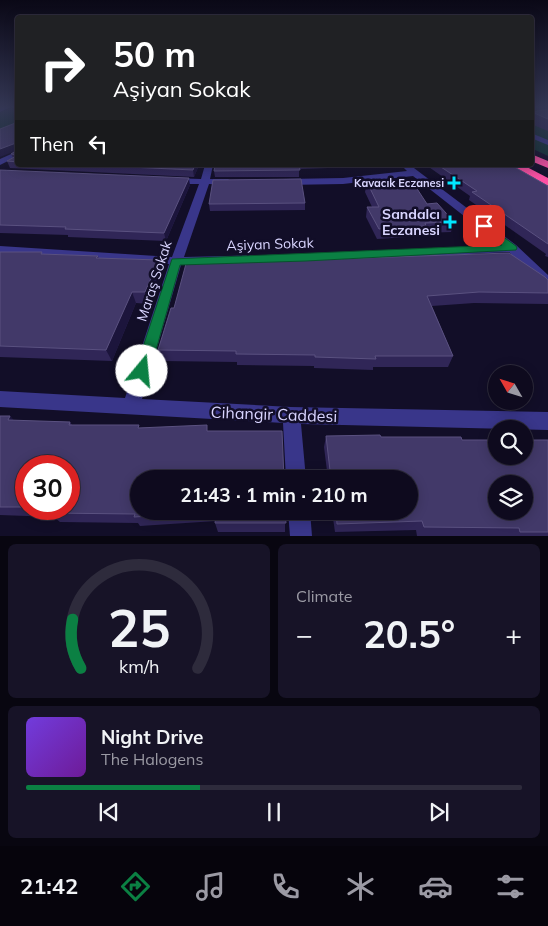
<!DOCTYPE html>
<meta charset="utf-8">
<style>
body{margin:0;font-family:Mulish,sans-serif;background:#171327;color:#f1f3f6;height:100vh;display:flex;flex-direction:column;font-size:19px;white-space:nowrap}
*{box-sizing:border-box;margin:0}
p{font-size:16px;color:#9b9aa4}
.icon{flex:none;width:28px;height:28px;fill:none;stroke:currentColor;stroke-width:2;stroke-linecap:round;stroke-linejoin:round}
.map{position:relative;height:536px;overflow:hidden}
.sheet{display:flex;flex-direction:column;gap:8px;padding:8px;background:#080610;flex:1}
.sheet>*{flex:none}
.hud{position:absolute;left:15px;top:15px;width:519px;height:152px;border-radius:5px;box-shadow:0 2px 12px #0003,0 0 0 1px #2e2b3c;background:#202124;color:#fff;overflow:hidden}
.needle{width:32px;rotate:309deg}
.buttons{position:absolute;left:488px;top:365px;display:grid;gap:10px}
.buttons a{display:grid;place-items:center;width:45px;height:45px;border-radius:50%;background:#0e0a1e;box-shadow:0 2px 12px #0003,0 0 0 1px #2e2b3c;font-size:25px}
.speed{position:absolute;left:15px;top:455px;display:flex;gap:10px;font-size:25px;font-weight:700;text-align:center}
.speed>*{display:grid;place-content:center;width:65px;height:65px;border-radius:50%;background:#0e0a1e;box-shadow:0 2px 12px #0003,0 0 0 1px #2e2b3c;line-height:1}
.speed .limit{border:8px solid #d22;background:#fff;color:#111}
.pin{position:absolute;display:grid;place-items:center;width:42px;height:42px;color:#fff;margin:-21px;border-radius:10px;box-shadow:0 2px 8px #0006}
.me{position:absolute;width:55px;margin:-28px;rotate:17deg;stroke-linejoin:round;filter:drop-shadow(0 0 4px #0008)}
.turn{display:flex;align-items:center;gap:18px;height:105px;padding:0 15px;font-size:22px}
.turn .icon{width:65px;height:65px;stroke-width:2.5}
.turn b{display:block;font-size:35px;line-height:42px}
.then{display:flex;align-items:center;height:48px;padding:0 15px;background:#0003;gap:10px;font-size:19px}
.big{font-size:38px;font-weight:700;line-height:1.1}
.sheet .widget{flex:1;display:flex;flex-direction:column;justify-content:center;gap:8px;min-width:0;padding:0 18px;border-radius:8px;background:#171327}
.sheet .dial{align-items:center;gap:0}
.dial svg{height:130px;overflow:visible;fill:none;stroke:#2e2b3c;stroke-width:7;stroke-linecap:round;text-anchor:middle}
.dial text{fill:#f1f3f6;stroke:none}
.song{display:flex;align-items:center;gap:15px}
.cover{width:60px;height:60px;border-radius:8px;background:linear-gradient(135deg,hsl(260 70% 55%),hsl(280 70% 35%))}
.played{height:5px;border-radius:2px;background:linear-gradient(90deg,#0b8043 35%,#2e2b3c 35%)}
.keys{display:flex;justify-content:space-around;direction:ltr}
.heat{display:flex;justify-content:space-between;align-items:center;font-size:28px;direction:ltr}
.sheet .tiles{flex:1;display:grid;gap:8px;grid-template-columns:1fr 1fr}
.widget:last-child{grid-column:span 2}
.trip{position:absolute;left:130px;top:470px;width:288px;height:50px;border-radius:25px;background:#0e0a1e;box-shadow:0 2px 12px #0003,0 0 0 1px #2e2b3c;font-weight:700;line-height:50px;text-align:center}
.menu{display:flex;height:80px;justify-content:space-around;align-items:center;background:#06040c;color:#9b9aa4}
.menu .icon{width:35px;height:35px}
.menu .current{color:#0b8043}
.menu b{font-size:22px;color:#f1f3f6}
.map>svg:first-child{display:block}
.green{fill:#103231}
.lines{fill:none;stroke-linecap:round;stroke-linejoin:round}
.minor{fill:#39368a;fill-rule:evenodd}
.highway{fill:#ff50a4;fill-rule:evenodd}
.wall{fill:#302657;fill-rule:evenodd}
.shaded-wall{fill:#1c153c}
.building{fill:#423969;stroke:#5a5180;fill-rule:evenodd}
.route{fill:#0b8043;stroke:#07532c}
.poi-dot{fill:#01e6ff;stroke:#120e28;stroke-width:2}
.labels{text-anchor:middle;stroke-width:5;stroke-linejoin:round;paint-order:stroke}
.far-poi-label{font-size:11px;font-weight:bold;fill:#d9d5ff;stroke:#120e28;text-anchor:end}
.poi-label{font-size:14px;font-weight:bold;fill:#d9d5ff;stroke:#120e28;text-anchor:end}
.street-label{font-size:14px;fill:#d9d5ff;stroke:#120e28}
.near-street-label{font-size:16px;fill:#d9d5ff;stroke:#120e28}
</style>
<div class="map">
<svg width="548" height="536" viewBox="0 0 548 536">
<rect width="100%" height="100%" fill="#120e28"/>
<!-- green -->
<g class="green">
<path d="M17,106V124L0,131V112Z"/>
<path d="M531,106H548V156L531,148Z"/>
</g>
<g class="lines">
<!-- minor -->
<g class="minor">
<path d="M5,106H13L0,112V108Z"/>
<path d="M531,133L548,140V145L531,138Z"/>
<path d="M18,151V156L0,165V159Z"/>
<path d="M205,165H213L210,179H228L233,182L228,185L209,184L184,257L306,254L501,245L413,176L343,184L285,185L280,182L285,179L343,178L407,171L401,165H410L516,245L548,275V286L543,285L509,252L306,262L181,265L142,399L291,407L548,412V430L301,424L306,479H286L283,423L0,407V391L125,398L169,264L0,254V246L172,257L199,184H173L168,181L173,178L201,179Z"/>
<path d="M288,511H310L312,536H290Z"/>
</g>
<!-- highway -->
<g class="highway">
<path d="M531,154L548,161V168L531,161Z"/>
<path d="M510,165H523L548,178V186Z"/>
</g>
</g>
<!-- wall -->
<g class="wall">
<path d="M531,106H548V131L531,124L532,112L539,111L531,108Z"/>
<path d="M18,122V165H199L194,177L10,168L7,161L13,158L11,154L16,150Z"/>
<path d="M215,165H386V166L299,169V177H215L214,171Z"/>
<path d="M426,165H511L548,186V257L545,256L546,254L469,200L470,196Z"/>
<path d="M0,170L190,185L166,241L68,237V235L0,233Z"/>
<path d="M367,182L427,204L454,222L451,232L424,233L423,236L377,239L366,217L367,207H372L365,192Z"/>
<path d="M305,203V210L210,211L209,204Z"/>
<path d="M0,252L43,254L98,256L99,258L159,260L161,271L149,304L136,303L112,361L0,357Z"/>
<path d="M244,262L548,280V304L474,303L432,306L453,356L448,367H373V370L314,368V366L237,365V362L162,361L158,350L174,308Z"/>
<path d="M0,416H10L14,421L70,422L72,425L209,431L285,511V532H218L215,523L216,521L140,526L138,523L60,522L54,517L0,515ZM26,466L69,509H26Z"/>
<path d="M326,436L381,437L462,440H548V536H417L416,530L335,532L332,511H409V479H328L324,447Z"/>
</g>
<!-- shaded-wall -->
<g class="shaded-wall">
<path d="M16,143L18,150L0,157V149Z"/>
<path d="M195,165H199L194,177L193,170Z"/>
<path d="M189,178L190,185L166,241L164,233Z"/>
<path d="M159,260L161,271L149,304L145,292Z"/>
<path d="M132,292L136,303L112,361L106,350Z"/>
<path d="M10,416L20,427L8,420Z"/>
</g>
<!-- building -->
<g class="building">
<path d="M548,109V119L532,112Z"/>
<path d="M18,122V155L11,154L17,150L16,143L0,149V129Z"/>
<path d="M18,155V162L7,161Z"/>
<path d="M88,165H195L193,170Z"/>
<path d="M215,165H299L300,170L214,171Z"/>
<path d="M438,165H511L548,186V244L472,192L477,191Z"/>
<path d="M0,170L189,178L164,233L65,229L66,227L0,225Z"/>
<path d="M301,179L305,203L209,204L213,180Z"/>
<path d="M412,181L427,204L437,203L454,222L425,223L426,226L379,229L367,207H379L367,182Z"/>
<path d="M0,252H42L41,254L98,256L96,258L159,260L145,292H132L106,350L0,346Z"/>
<path d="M509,253L545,277L548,280V293L479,292L427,296L453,356H375L376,359L315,357V355L236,354V351L158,350L171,308H174L187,260H244L243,262Z"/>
<path d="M0,416H10L8,420L70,422L69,425H139L138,428L207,425V431H282L284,479H139V511H285L286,523H215L216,512L134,517L135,514L50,513L52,509H69V466H26V507H0Z"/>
<path d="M380,435L381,437H461L462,440H496V456H524V440H548V532H520L519,528L424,527L422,521L337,524L336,511H409V479H331L326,436ZM496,484H524V511H496Z"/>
</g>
<!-- sky -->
<linearGradient id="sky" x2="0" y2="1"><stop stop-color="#0a0816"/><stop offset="0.59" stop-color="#333653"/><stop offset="1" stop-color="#333653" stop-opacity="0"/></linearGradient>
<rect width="548" height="181" fill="url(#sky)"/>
<!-- route -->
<path class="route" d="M484,223L516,246L517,248L516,250L306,261L180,265L150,371L147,375L142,377L137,375L135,371L172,259L502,245L481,228V224Z"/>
<!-- markers -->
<g class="poi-dot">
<path d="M451.5 175.5h5v5h5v5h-5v5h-5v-5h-5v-5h5z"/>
<path d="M447.5 214.5h5v5h5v5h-5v5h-5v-5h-5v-5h5z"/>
</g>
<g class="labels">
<!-- far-poi labels -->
<g class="far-poi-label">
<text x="444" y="187">Kavacık Eczanesi</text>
</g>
<!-- poi labels -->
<g class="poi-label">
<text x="440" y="219">Sandalcı<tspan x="440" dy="16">Eczanesi</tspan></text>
</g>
<!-- street labels -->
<g class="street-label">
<text transform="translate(270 244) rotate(-2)" y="5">Aşiyan Sokak</text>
<text transform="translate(154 281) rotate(-72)" y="5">Maraş Sokak</text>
</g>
<!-- near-street labels -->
<g class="near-street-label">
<text transform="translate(274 414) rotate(2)" y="6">Cihangir Caddesi</text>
</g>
</g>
</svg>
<div class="buttons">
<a><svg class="needle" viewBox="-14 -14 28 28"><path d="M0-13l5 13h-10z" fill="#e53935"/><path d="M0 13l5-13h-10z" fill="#9b9aa4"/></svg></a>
<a><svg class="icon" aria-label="search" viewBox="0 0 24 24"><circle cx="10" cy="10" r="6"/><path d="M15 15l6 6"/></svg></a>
<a><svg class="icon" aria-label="layers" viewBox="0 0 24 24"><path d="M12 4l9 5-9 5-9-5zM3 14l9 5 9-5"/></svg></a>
</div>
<div class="speed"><div class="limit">30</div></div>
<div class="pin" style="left:484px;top:226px;background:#d93025"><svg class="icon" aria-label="arrive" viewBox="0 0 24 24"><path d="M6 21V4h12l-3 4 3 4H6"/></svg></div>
<svg class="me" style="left:142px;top:371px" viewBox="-20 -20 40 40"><circle r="19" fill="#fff"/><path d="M0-13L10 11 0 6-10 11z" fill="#0b8043"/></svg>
<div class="trip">21:43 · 1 min · 210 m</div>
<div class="hud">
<div class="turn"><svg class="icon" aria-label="right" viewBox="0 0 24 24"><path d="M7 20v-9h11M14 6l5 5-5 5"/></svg><div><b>50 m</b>Aşiyan Sokak</div></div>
<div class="then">Then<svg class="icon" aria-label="left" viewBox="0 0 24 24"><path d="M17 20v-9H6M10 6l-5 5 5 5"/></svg></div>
</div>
</div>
<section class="sheet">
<div class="tiles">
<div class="widget dial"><svg viewBox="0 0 100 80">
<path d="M14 69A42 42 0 1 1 86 69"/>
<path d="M14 69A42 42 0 0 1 9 39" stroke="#0b8043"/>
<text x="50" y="56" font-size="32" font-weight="700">25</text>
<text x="50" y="72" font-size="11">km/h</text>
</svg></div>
<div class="widget"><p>Climate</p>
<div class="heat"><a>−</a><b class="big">20.5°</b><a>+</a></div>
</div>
<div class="widget">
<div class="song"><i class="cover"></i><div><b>Night Drive</b><p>The Halogens</p></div></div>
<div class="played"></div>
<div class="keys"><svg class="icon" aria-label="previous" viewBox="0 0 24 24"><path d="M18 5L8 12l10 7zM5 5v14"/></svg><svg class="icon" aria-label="pause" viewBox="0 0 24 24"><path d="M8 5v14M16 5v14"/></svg><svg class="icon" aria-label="next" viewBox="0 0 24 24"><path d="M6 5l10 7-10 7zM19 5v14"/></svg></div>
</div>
</div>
</section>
<nav class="menu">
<b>21:42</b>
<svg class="icon current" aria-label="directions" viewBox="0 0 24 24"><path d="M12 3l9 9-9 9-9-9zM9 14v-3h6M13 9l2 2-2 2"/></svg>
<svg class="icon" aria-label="music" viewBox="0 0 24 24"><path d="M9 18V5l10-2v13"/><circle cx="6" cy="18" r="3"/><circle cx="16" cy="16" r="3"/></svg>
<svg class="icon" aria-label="phone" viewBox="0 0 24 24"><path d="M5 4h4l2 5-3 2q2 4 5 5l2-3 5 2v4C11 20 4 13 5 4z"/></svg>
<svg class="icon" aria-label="climate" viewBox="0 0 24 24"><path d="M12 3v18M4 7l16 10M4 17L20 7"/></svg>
<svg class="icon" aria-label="car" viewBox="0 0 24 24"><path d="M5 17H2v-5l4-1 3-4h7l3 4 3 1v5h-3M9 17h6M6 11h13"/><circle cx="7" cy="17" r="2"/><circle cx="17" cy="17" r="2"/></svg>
<svg class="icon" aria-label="filters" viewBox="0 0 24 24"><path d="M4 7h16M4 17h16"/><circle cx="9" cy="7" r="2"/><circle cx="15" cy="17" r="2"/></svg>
</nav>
